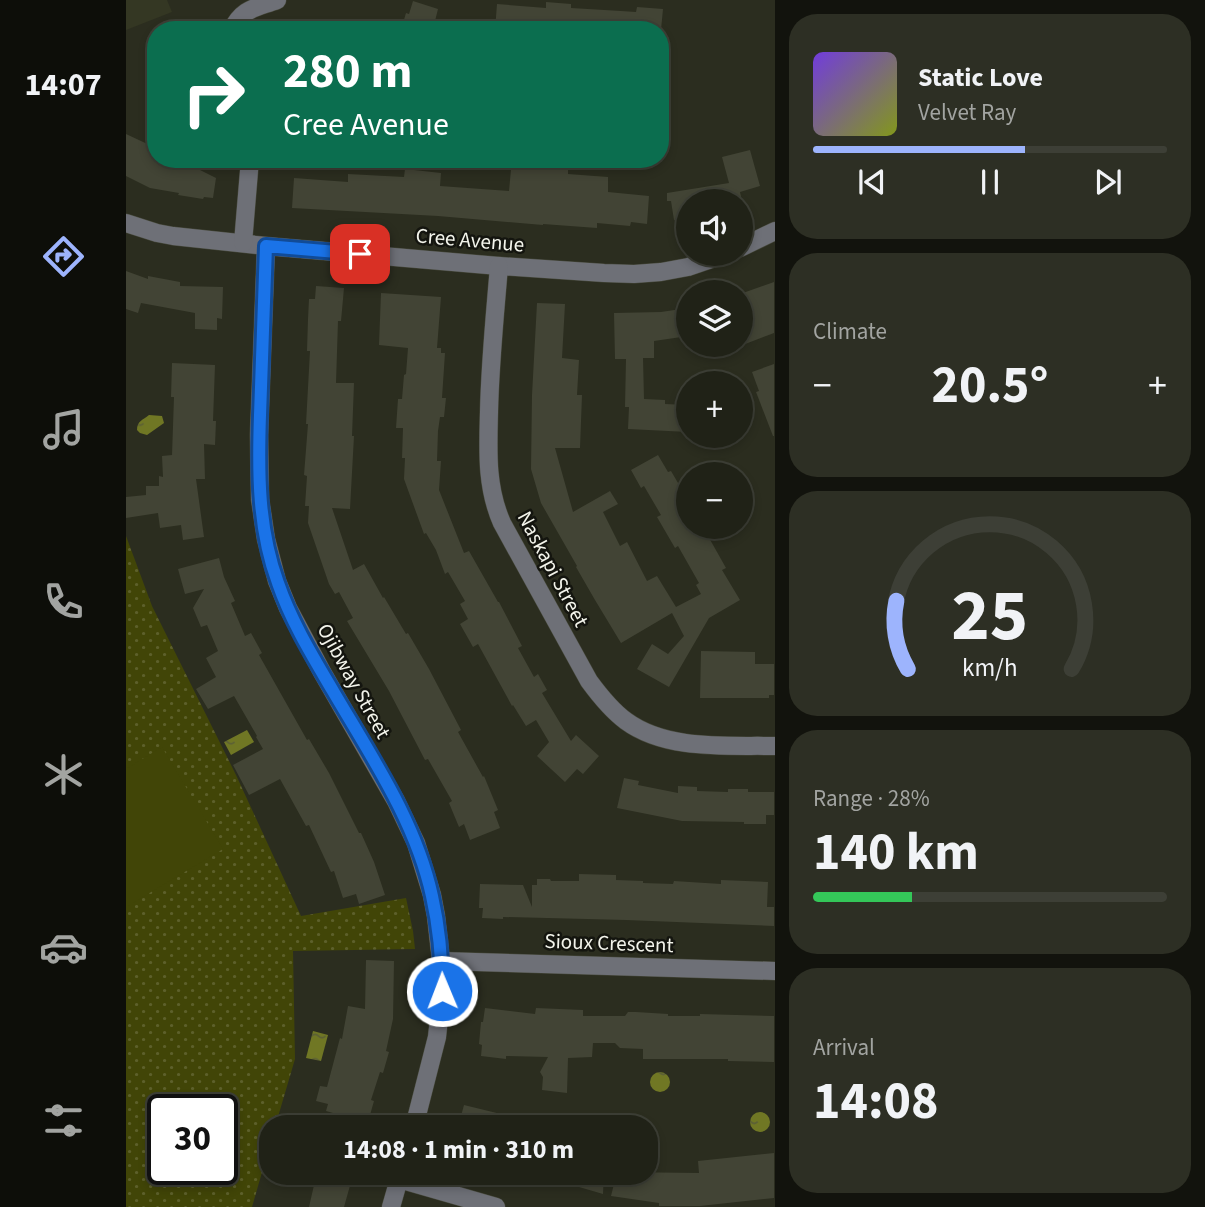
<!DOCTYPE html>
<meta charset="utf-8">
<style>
body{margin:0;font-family:"Source Sans 3",sans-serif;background:#2d2f24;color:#f1f3f6;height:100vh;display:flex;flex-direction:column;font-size:26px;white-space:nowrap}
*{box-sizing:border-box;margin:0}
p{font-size:23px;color:#a2a4a1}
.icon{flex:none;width:38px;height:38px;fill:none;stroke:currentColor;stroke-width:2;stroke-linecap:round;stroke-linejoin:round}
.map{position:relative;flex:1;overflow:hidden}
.details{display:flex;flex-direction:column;gap:14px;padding:14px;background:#12130d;width:430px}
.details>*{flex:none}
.guide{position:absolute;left:21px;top:21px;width:522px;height:147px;border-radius:28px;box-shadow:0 4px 10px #0003,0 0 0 2px #3d3f36;background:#0b6e4f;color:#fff;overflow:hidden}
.tools{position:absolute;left:550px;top:189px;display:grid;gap:14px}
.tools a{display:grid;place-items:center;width:77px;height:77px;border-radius:50%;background:#202217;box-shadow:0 4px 10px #0003,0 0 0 2px #3d3f36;font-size:35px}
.speed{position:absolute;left:21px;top:1094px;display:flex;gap:14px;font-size:35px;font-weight:700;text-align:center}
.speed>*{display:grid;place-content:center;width:91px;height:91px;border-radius:50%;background:#202217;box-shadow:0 4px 10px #0003,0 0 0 2px #3d3f36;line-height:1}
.speed .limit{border:4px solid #111;border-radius:10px;background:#fff;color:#111}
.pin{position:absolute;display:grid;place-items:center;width:60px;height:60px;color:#fff;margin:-30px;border-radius:14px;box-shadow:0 4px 10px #0006}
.me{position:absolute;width:77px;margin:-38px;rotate:359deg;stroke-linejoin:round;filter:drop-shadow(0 0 5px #0008)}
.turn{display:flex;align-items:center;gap:24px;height:147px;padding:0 21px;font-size:32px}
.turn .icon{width:91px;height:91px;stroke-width:2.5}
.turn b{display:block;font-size:49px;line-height:60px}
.big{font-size:52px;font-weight:700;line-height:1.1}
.details .tile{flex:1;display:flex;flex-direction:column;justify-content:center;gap:10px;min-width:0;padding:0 24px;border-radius:28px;background:#2d2f24}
.details .dial{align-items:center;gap:0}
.dial svg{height:182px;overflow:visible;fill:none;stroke:#3d3f36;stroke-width:7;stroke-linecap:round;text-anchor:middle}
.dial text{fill:#f1f3f6;stroke:none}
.song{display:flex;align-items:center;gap:21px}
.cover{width:84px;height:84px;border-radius:10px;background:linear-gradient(135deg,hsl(260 70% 55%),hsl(70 70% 35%))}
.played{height:7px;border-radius:4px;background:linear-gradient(90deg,#9db4fd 60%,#3d3f36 60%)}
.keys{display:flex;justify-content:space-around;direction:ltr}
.heat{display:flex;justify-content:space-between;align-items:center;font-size:38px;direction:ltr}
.charge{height:10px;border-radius:5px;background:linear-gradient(90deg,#34c759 28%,#3d3f36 0)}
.trip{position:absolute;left:133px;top:1115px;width:399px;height:70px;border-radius:28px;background:#202217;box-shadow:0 4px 10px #0003,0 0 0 2px #3d3f36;font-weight:700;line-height:70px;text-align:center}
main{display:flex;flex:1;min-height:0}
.dock{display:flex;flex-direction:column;width:126px;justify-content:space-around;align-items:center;background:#0d0e09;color:#a2a4a1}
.dock .icon{width:49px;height:49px}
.dock .on{color:#9db4fd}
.dock b{font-size:32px;color:#f1f3f6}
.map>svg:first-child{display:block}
.built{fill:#343723}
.grass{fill:url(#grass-dots);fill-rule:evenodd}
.garden{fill:#414507}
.water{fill:url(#water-ripples)}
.building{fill:#424435}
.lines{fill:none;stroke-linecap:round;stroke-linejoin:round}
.minor-casing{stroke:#47493c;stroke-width:19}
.minor{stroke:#6e7077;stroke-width:18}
.route-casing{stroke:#114b97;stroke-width:18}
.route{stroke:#1a73e8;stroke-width:12}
.labels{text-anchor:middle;stroke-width:5;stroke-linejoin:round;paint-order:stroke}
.street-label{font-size:21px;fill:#f3f4eb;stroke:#14150f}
</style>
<main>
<nav class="dock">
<b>14:07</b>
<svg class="icon on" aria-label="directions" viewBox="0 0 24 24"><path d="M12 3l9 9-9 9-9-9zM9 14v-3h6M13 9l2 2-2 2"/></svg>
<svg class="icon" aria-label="music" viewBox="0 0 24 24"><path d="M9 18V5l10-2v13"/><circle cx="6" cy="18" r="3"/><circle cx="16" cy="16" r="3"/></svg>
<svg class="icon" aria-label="phone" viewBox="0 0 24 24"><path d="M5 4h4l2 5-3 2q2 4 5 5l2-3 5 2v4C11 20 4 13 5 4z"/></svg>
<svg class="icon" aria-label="climate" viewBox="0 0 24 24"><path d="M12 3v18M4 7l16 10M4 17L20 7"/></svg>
<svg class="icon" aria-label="car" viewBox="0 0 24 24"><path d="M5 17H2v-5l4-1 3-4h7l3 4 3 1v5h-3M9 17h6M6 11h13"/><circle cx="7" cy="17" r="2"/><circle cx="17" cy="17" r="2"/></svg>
<svg class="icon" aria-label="filters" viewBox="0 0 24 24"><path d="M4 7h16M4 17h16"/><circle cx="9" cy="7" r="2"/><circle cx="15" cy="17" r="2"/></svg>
</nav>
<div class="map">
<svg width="649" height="1207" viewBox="0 0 649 1207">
<defs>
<pattern id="grass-dots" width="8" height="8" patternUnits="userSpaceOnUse" patternTransform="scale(1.75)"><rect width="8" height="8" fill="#414507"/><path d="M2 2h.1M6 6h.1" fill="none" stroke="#5d602b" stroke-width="1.8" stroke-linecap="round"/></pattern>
<pattern id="water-ripples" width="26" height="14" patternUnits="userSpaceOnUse" patternTransform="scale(1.75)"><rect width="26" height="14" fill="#707724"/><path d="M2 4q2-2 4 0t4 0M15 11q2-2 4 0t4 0" fill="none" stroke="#5c6035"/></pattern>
</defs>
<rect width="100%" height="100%" fill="#2b2d1f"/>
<!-- built -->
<path class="built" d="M0,0H41L46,12L0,30Z"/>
<!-- grass -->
<path class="grass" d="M0,536L26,606L110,775L175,916L280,898L287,931L289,949L167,951L169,1059L149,1127H145V1141L126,1207H0ZM37,1110H96V1169H37Z"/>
<!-- garden -->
<path class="garden" d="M36,747L97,849L0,907V769Z"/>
<!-- water -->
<g class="water">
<path d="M23,415L36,416L38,423L21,435L14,433L11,430C11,421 17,420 23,415Z"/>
<path d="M121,730L128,742L105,755L98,742Z"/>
<path d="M187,1031L202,1035L195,1061L180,1058Z"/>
<circle cx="534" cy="1082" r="10"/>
<circle cx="634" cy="1122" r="10"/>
</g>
<!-- building -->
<g class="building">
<path d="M287,1L312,9L309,21L323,25L322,30H275L280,13L283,14Z"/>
<path d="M420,2L445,4V8L495,11L510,12L511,7L537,9L535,30H369L371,4L420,8Z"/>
<path d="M0,134L30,148V159H52L90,178L87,198L78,197L77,199L52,195L53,193L24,188L0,176Z"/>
<path d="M624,150L634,186L614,192L616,201H562V218L548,220L545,201H541V193L603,183L596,157Z"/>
<path d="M386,159H414L413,167L442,170V174L482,177V192L523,196L521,224L505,222L504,226L471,223V228L417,224V225L312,216L166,208L168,178L222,182V174L278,177L279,169L315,173L314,186L383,191Z"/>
<path d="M0,271L22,279V276L54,282V286L97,287L96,319L91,318V330L69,329V313L15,303L12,313L0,309Z"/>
<path d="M648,282V333L614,346V294Z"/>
<path d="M190,286L218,288L215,321H212L210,383H228L226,436H228L224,509L206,508L227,570L238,564L257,598L258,597L280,634L282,633L303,669L335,730L332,732L357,777L358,776L372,810L368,812L374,828L344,840L338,824L333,827L323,803L326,801L302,759L299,760L263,691L221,621L227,618L213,592L209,594L203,584L182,523L183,506H179L181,476L178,475L182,424H180L184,351H181L182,319L183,299H189Z"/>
<path d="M255,293L315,297L311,348H315V353H319L316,398H320L318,417H314L312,431L311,461H315L313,490L338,553L343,551L372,602H373L396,646L392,648L408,677L412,674L421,690L416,693L445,741L450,735L473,756L457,774L451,769L439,782L411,756L423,742L410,720L400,726L387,705L386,706L352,644L347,647L334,624L342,619L334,604L339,601L322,572L319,574L310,550L300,533L298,534L278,479L279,458H276L277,428H270L272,399H276L278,375L280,374L282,348L253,345Z"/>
<path d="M411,303L439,304L436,358L453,360L451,395H456L454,448H429L447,512L484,491L492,504L477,512L494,546L501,542L521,581L531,576L550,607L575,594L570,585L573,583L552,546L549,548L531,517L535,515L518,486L515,488L505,470L532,455L542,472L545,471L562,500V527H572L579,538L582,536L600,568L596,570L614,600L583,618L543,687L511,669L526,644L542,654L558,636L546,613L495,643L469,600L450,567L451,566L415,503L405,469L406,395Z"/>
<path d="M562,308V336L528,341V358H517L518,399L539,400V404L562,405V432L502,429L503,407H499L500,359H489L488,313L535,312Z"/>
<path d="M46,363L89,365L87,421H90L89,445L78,444L79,479H70L78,537L57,540L55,525L34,528L32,513L0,518V497L20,495V486H33V476L37,477L36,456L46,455L48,397H45Z"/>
<path d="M648,364V436H647L630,392L633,391L626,372Z"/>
<path d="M93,558L98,577L109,601L105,603L119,636L125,633L136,653L133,655L181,740L183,739L203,773L233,833H235L248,862L259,895L233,904L230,894L217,898L208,871L205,872L183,825L180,826L154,779L123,795L107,765L137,749L130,737L131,736L108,696L82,709L70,689L90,677L80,658L92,651L81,625L75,627L67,608L78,589L59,594L52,569Z"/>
<path d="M575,651L629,652V664H648V695H643V698H574Z"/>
<path d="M498,778L513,781L512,785L552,793V786L571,787V791L602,792V789H622V792H648V815H640V824H618V822L556,821L491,808Z"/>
<path d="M453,874L490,875V880L517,881V883L547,884L548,881L595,884V880L642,882L641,907H648V926L500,920L377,917V919L356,918L357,908H353L354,884L397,885L406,907V885H411V879H424L425,881H453Z"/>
<path d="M240,960L268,961L267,1019L260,1051L263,1052L257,1073L254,1072L245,1100L248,1101L242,1122L234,1120L232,1127H203L207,1113L200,1111L202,1104L190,1101L194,1086L201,1087L214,1038L216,1039L222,1006L239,1009Z"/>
<path d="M359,1008L409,1014L410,1008L457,1010V1016H499L502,1012H510L542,1014V1016H574V1014L648,1016V1062L602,1061V1059H517V1049L494,1048L489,1043H467L466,1057L442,1058L441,1093L416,1090L417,1077L414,1072L422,1057L380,1056V1059L355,1056L356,1045L353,1044L355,1022H357Z"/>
<path d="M338,1105L407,1122V1127H332Z"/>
<path d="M648,1153V1198L574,1206H533V1203L485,1196L491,1172L573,1173L572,1161Z"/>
<path d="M191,1172H220L218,1180L225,1182L218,1207H183Z"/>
<path d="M456,1172H478L477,1194L453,1187Z"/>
</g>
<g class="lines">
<!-- minor casing -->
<g class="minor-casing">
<g id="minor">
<path d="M106,30C116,8 130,8 151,0"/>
<path d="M0,223L31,233L47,236L140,246L373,266L478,273L508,274L535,272L562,267L600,254"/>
<path d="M117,243L124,159"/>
<path d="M140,246L133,435L134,499L140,539L151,581L162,608L196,672L270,801L290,843L306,895L310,916L315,961L314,1009L311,1037L288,1127"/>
<path d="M614,248L649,231"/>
<path d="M373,266C369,315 364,363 363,412C362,451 360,487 376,523L463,681C474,696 485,710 500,721C541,751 601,745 649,746"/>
<path d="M315,961L649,971"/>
<path d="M273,1179L370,1207"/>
<path d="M265,1207L275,1172"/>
</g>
</g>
<!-- minor -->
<use href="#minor" class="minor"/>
</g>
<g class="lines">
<!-- route casing -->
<g class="route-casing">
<path id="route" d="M234,254L140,246C138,302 136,359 134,415C132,472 132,529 152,583C165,621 187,657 207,691C245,756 290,822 306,896C313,927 316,959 316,991"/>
</g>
<!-- route -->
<use href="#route" class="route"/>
</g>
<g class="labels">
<!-- street labels -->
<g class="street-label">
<text transform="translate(344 240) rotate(5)" y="7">Cree Avenue</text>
<text transform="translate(427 569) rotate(62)" y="7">Naskapi Street</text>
<text transform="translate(228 681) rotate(61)" y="7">Ojibway Street</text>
<text transform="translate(483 943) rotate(2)" y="7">Sioux Crescent</text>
</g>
</g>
</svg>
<div class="tools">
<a><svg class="icon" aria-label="sound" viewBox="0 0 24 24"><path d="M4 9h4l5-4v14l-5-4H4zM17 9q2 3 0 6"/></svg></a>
<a><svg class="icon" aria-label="layers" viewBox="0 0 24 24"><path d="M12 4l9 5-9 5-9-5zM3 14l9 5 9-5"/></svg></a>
<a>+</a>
<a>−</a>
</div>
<div class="speed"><div class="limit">30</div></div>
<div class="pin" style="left:234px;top:254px;background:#d93025"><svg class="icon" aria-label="arrive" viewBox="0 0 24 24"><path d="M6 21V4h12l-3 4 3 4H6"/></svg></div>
<svg class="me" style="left:316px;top:991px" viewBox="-20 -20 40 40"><circle r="17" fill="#1a73e8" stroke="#fff" stroke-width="3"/><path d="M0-11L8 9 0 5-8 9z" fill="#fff"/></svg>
<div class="trip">14:08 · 1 min · 310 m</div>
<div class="guide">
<div class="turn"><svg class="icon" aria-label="right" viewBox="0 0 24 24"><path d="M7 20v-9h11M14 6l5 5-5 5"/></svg><div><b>280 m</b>Cree Avenue</div></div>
</div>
</div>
<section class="details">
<div class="tile">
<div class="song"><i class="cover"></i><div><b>Static Love</b><p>Velvet Ray</p></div></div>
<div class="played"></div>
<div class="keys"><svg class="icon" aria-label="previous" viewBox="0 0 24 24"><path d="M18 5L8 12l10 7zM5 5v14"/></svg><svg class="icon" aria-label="pause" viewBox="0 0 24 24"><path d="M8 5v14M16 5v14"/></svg><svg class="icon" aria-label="next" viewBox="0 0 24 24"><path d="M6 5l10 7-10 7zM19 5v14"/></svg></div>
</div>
<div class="tile"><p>Climate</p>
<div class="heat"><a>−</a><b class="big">20.5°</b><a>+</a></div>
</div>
<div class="tile dial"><svg viewBox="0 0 100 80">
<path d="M14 69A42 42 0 1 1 86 69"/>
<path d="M14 69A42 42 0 0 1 9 39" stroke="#9db4fd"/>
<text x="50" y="56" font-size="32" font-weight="700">25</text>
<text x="50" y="72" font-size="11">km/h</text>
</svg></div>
<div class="tile"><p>Range · 28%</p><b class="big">140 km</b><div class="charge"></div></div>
<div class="tile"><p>Arrival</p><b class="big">14:08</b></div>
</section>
</main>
